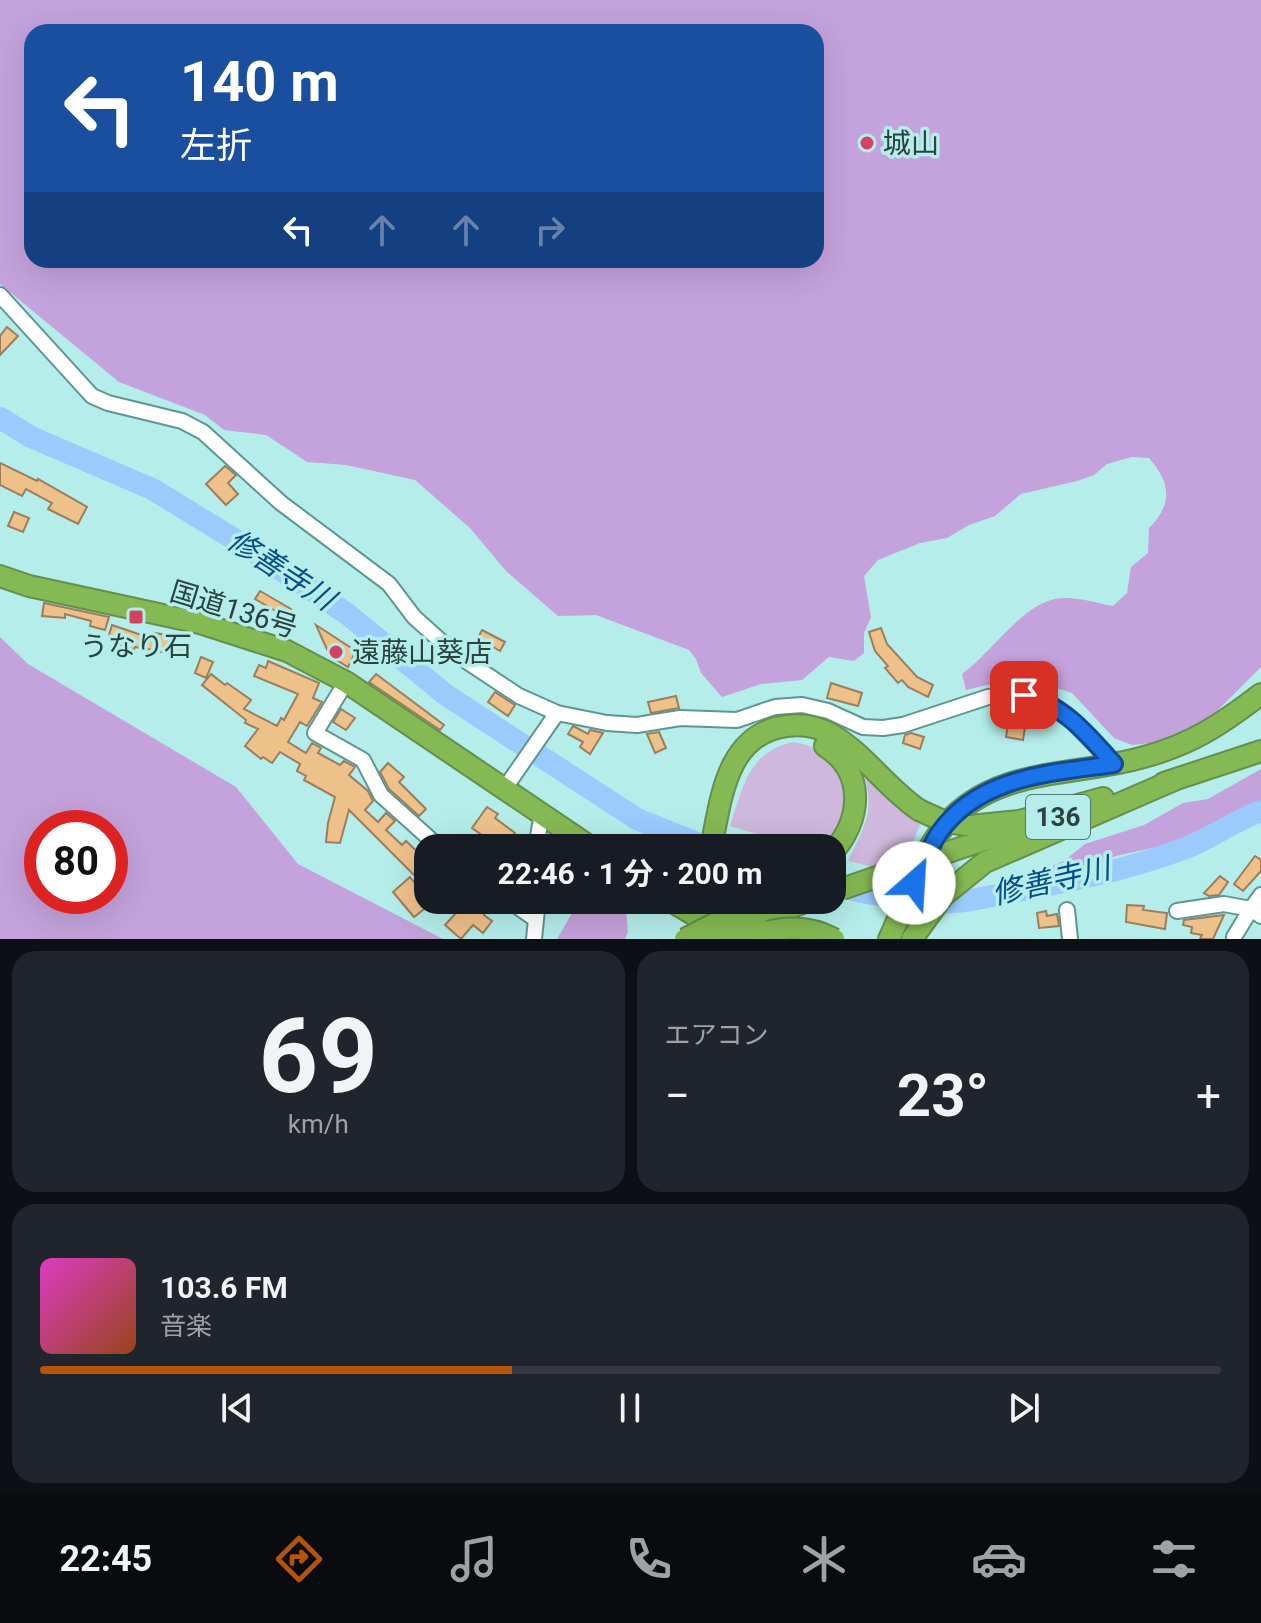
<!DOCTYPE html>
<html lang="ja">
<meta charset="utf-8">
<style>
body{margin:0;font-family:Roboto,"Noto Sans JP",sans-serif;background:#20242c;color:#f1f3f6;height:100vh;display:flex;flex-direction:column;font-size:30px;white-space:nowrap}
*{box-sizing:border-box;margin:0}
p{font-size:26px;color:#9ea1a6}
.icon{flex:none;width:44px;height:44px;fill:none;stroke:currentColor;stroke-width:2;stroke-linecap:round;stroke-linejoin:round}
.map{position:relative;height:939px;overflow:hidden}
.details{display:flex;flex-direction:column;gap:12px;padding:12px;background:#0d0f14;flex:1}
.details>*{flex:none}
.top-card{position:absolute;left:24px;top:24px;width:800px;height:244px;border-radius:24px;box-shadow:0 8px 32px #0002;background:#1a4fa0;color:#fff;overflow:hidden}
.speed{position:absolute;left:24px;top:810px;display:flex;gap:16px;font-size:40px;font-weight:700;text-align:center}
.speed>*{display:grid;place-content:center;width:104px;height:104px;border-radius:50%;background:#171b24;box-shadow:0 8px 32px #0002;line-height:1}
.speed .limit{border:12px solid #d22;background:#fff;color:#111}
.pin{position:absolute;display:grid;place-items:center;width:68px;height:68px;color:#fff;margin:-34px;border-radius:16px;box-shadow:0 4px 12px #0006}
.me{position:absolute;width:88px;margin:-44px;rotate:26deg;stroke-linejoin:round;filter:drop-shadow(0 0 6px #0008)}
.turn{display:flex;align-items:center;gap:28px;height:168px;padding:0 24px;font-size:36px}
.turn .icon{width:104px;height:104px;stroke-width:2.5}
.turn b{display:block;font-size:56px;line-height:68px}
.lanes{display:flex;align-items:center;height:76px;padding:0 24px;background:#0003;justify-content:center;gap:40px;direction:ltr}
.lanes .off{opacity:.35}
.big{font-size:60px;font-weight:700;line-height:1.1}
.details .widget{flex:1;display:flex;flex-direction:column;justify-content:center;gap:12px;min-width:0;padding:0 28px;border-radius:24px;background:#20242c}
.details .dial{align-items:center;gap:0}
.dial b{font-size:104px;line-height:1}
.song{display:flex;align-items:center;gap:24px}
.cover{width:96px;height:96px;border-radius:12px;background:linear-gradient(135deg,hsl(310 70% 55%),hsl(20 70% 35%))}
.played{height:8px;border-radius:4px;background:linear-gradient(90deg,#b45309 40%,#363941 40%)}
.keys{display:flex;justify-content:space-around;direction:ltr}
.heat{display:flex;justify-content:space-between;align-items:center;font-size:44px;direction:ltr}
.details .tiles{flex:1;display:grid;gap:12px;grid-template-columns:1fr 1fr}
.widget:last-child{grid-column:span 2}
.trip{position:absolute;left:414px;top:834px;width:432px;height:80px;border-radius:24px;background:#171b24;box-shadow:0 8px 32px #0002;font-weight:700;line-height:80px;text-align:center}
.tab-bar{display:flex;height:128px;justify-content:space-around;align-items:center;background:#090b0e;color:#9ea1a6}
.tab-bar .icon{width:56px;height:56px}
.tab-bar .active{color:#b45309}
.tab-bar b{font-size:36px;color:#f1f3f6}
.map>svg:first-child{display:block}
.green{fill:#ceb8dd}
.forest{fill:#c4a2db;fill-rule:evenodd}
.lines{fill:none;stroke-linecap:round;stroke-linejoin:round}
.river{stroke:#9bcafd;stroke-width:22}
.building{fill:#efc18a;stroke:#9a7e5d;stroke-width:2}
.minor-casing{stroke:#5f9693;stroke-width:18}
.highway-casing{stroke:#658f4c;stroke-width:24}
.minor{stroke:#fff;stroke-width:14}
.highway{stroke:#85b953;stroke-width:20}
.highway-bridge-casing{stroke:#658f4c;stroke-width:24;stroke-linecap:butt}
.highway-bridge{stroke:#85b953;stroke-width:20}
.route-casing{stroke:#114b97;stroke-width:20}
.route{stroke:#1a73e8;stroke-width:14}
.poi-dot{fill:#d34363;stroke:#b4edea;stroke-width:3}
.labels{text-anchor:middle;stroke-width:7;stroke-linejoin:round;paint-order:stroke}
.shield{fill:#b4edea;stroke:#537573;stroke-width:2}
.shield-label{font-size:26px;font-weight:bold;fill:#2a4240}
.poi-label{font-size:28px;fill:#2a4240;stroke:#b4edea;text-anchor:start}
.street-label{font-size:28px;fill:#2a4240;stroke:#b4edea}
.water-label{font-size:30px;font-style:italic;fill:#074d8a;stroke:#b4edea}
</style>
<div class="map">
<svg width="1261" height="939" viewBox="0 0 1261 939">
<rect width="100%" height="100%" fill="#b4edea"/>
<!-- green -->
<g class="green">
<path d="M793,742C825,747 846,767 846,801C845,807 847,815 845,820C842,830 834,839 829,848H803L730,826C743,787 748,752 793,742Z"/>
<path d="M861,768L922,821L906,857L878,868L848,861C859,837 874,815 867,787C866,780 863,775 861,768Z"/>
</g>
<!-- forest -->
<g class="forest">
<path d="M0,0H1261V667L1208,720L1152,743L1132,745L1114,738L1072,693L1021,677L966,690L962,674C991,654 1024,600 1062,598C1079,597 1097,603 1113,606L1127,593L1131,567L1148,553L1149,528C1173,504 1171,483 1149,458L1132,457L1107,464L1094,475L1077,481L1021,494L995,516L969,525L947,538L920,543L878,560L864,576L871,617L864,633V653L854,661L829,657L802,680L761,684L722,697L701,673L696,659L689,650L596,615L558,616L506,571L470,528L415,480L346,465L307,462L266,435L224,430L205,415L119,382L0,284ZM32,32H816V260H32Z"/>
<path d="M0,637L28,664L236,787L298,864L443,939H0ZM110,828V896H42V828Z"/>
<path d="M1261,769V804L1229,817L1193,839L1116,856L1087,870L1061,871L1049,877L1045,874L1050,867L1064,861L1085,844L1144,825L1183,803L1208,799Z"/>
<path d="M606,900L616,902L626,909L628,932L625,939H557L575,908L601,905Z"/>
</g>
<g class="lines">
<!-- river -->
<g class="river">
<path d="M0,418L31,437L152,489L239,542L346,613L446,695L637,819L709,848"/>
<path d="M832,886C877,894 920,906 966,901C1039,887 1114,875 1183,849C1210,839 1233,821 1261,811"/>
</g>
</g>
<!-- building -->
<g class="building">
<path d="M7,327L18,336L0,355V336Z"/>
<path d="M0,463L37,481L38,479L87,507L78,524L48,509L52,503L26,489L22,496L0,485Z"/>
<path d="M225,466L236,475L228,483L238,494L226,505L206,484Z"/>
<path d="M14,512L29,518L23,532L8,526Z"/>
<path d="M260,591L291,609L286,617L255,599Z"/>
<path d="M44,603L109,617L105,630L90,626L91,621L65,614V618L42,616Z"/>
<path d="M112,625L153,639L154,633L188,638L185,656L135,647L134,650L115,644L117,638L109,635Z"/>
<path d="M316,625L356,651L348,667L330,656Z"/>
<path d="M881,628L887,644L917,677L933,685L928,697L908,687L902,680L898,683L885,668L888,666L875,651L869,632Z"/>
<path d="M482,630L505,642L500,651L486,643L482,650L474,646Z"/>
<path d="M201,657L213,662L206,678L195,673Z"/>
<path d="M268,661L319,683L313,698L322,702L307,726L300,722L288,742L306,753L312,743L321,748L318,753L340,765L344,761L355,767L349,775L368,791L373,801L365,810L378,822L386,813L395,821L386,830L402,845L406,841L424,858L419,864L423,867L415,876L349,810L340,843L326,842L328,823L335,797L304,780L306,776L297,771L300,764L280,752L272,763L263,757L261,759L245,746L258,729L245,723L246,720L202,685L211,674L225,685L227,683L251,700L244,709L277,726L281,718L284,720L298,694L254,676L259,665L266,668Z"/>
<path d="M376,674L444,725L440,730L369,682Z"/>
<path d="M831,683L862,693L858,706L827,698Z"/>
<path d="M495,692L515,705L508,716L488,702Z"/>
<path d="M676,696L679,708L651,713L648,702Z"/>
<path d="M1011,706L1028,709L1023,740L1006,737Z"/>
<path d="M341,709L355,718L346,730L333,722Z"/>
<path d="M573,726L588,734L590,730L603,733L590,754L580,747L583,742L568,734Z"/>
<path d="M659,732L666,748L655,753L647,734Z"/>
<path d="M911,733L924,737L920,749L903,743L905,735Z"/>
<path d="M388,763L404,777L399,782L426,809L419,816L389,789L380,772Z"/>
<path d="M487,807L498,814L495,818L515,833L504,848H500L472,828Z"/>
<path d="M1255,856L1261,860V871L1243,891L1234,884Z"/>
<path d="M1220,876L1228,882L1219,895L1209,896L1204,893Z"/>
<path d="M410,877L418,887L415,889L429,905L414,917L393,892Z"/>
<path d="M468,900H495L484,915L492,921L483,933L473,925L461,939L445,925Z"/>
<path d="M1127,905L1144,906L1143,910L1167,913L1165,929L1126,922Z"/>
<path d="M1046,911L1047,916L1057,914L1059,926L1039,928L1037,913Z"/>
<path d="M1224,915L1213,939H1200L1202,935L1191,933L1192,927L1183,925L1184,920Z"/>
</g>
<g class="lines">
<!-- minor casing -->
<g class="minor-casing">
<g id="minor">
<path d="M0,295L92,396L108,403L182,421L203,432L281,503L389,584L414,617L454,653L519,696L557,713L607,723L637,725L680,718L737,720L775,707L802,705L828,711L863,727L883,728L903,725L988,697L1024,695L1049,703L1069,718L1114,764"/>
<path d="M346,682L315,733L363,760L381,795L440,848"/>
<path d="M505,788L557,713"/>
<path d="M536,848L542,813"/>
<path d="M1261,895L1251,909L1261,916"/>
<path d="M508,900L535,919"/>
<path d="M1067,910L1070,939"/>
<path d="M1177,911L1224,904L1251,909L1234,937"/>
<path d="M534,939L538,900"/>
</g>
</g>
<!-- highway casing -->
<g class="highway-casing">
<g id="highway">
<path d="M0,576L29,586L200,623L287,651L346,682L592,848"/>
<path d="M825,746C866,772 862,820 832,853"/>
<path d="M1164,783L1261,751"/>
<path d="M970,826L1019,821L1103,798"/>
<path d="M966,846L1050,819"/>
<path d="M711,848C721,800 726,733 787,726C803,724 820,727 834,736C866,756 888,789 919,810"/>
<path d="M669,900L701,919L726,929"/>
<path d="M759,919L811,900"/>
<path d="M703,931L701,919L706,900"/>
<path d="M889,939C907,902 919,856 946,824C998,766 1075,777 1144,757C1192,744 1222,724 1261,694"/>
<path d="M912,939L943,896L985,862L1174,780"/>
</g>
</g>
<!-- minor -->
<use href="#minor" class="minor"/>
<!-- highway -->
<use href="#highway" class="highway"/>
<!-- highway-bridge casing -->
<g class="highway-bridge-casing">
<g id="highway-bridge">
<path d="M919,810L943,821L970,826"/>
<path d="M842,889L966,846"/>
<path d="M685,939L760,900"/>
<path d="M715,939L756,921"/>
<path d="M743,939C775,928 804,922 834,939"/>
</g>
</g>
<!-- highway-bridge -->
<use href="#highway-bridge" class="highway-bridge"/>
</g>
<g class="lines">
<!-- route casing -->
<g class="route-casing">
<path id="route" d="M914,883C922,867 929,848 939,833C979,776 1051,773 1114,764C1089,736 1062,703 1024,695"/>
</g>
<!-- route -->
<use href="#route" class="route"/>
</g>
<!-- markers -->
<g class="poi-dot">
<circle cx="867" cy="143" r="8"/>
<rect x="128" y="609" width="16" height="16" rx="4"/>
<circle cx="336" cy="652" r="8"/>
</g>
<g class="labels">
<!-- shield labels -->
<rect class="shield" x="1026" y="795" width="64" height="44" rx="6"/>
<g class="shield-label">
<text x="1058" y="826">136</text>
</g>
<!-- poi labels -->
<g class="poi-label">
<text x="883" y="153">城山</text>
<text x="136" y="656" text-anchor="middle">うなり石</text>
<text x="352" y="662">遠藤山葵店</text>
</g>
<!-- street labels -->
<g class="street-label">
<text transform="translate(234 609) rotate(17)" y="10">国道136号</text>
</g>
<!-- water labels -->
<g class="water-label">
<text transform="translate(281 570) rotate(33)" y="10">修善寺川</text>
<text transform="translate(1051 881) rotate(-13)" y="10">修善寺川</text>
</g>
</g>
</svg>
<div class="speed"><div class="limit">80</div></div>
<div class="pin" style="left:1024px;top:695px;background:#d93025"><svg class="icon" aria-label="arrive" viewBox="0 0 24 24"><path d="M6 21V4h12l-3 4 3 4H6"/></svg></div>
<svg class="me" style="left:914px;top:883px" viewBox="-20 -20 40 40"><circle r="19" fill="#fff"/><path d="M0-13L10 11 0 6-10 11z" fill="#1a73e8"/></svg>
<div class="trip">22:46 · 1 分 · 200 m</div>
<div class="top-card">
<div class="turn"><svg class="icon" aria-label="left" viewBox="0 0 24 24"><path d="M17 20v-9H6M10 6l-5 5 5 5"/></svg><div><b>140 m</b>左折</div></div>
<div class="lanes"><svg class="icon" aria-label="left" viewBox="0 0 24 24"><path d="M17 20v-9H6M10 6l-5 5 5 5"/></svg><svg class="icon off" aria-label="ahead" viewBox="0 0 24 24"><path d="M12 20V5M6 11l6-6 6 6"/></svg><svg class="icon off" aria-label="ahead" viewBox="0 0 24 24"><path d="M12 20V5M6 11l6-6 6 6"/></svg><svg class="icon off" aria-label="right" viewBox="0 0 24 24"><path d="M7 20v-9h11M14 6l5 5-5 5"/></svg></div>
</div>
</div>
<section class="details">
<div class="tiles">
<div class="widget dial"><b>69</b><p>km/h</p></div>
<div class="widget"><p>エアコン</p>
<div class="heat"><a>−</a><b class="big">23°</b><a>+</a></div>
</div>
<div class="widget">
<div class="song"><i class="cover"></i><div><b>103.6 FM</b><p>音楽</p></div></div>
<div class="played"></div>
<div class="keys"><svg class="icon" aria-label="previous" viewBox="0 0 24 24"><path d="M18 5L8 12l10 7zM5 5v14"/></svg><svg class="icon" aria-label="pause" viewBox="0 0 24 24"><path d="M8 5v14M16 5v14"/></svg><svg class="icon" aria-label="next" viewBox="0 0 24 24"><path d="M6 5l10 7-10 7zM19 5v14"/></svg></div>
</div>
</div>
</section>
<nav class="tab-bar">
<b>22:45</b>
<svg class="icon active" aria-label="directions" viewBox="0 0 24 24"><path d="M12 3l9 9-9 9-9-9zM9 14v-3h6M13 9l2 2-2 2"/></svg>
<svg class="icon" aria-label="music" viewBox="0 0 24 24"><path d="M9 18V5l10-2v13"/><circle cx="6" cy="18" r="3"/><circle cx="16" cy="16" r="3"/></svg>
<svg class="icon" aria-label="phone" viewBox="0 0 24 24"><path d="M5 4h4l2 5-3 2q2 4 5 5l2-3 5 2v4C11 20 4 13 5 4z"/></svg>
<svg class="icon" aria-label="climate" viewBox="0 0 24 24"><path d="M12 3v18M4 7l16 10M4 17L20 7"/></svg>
<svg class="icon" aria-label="car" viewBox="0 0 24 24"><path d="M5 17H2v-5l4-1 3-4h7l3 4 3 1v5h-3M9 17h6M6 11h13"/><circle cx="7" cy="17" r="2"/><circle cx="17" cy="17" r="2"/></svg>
<svg class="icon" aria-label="filters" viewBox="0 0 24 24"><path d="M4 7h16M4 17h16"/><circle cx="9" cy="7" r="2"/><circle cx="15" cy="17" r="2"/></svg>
</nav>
